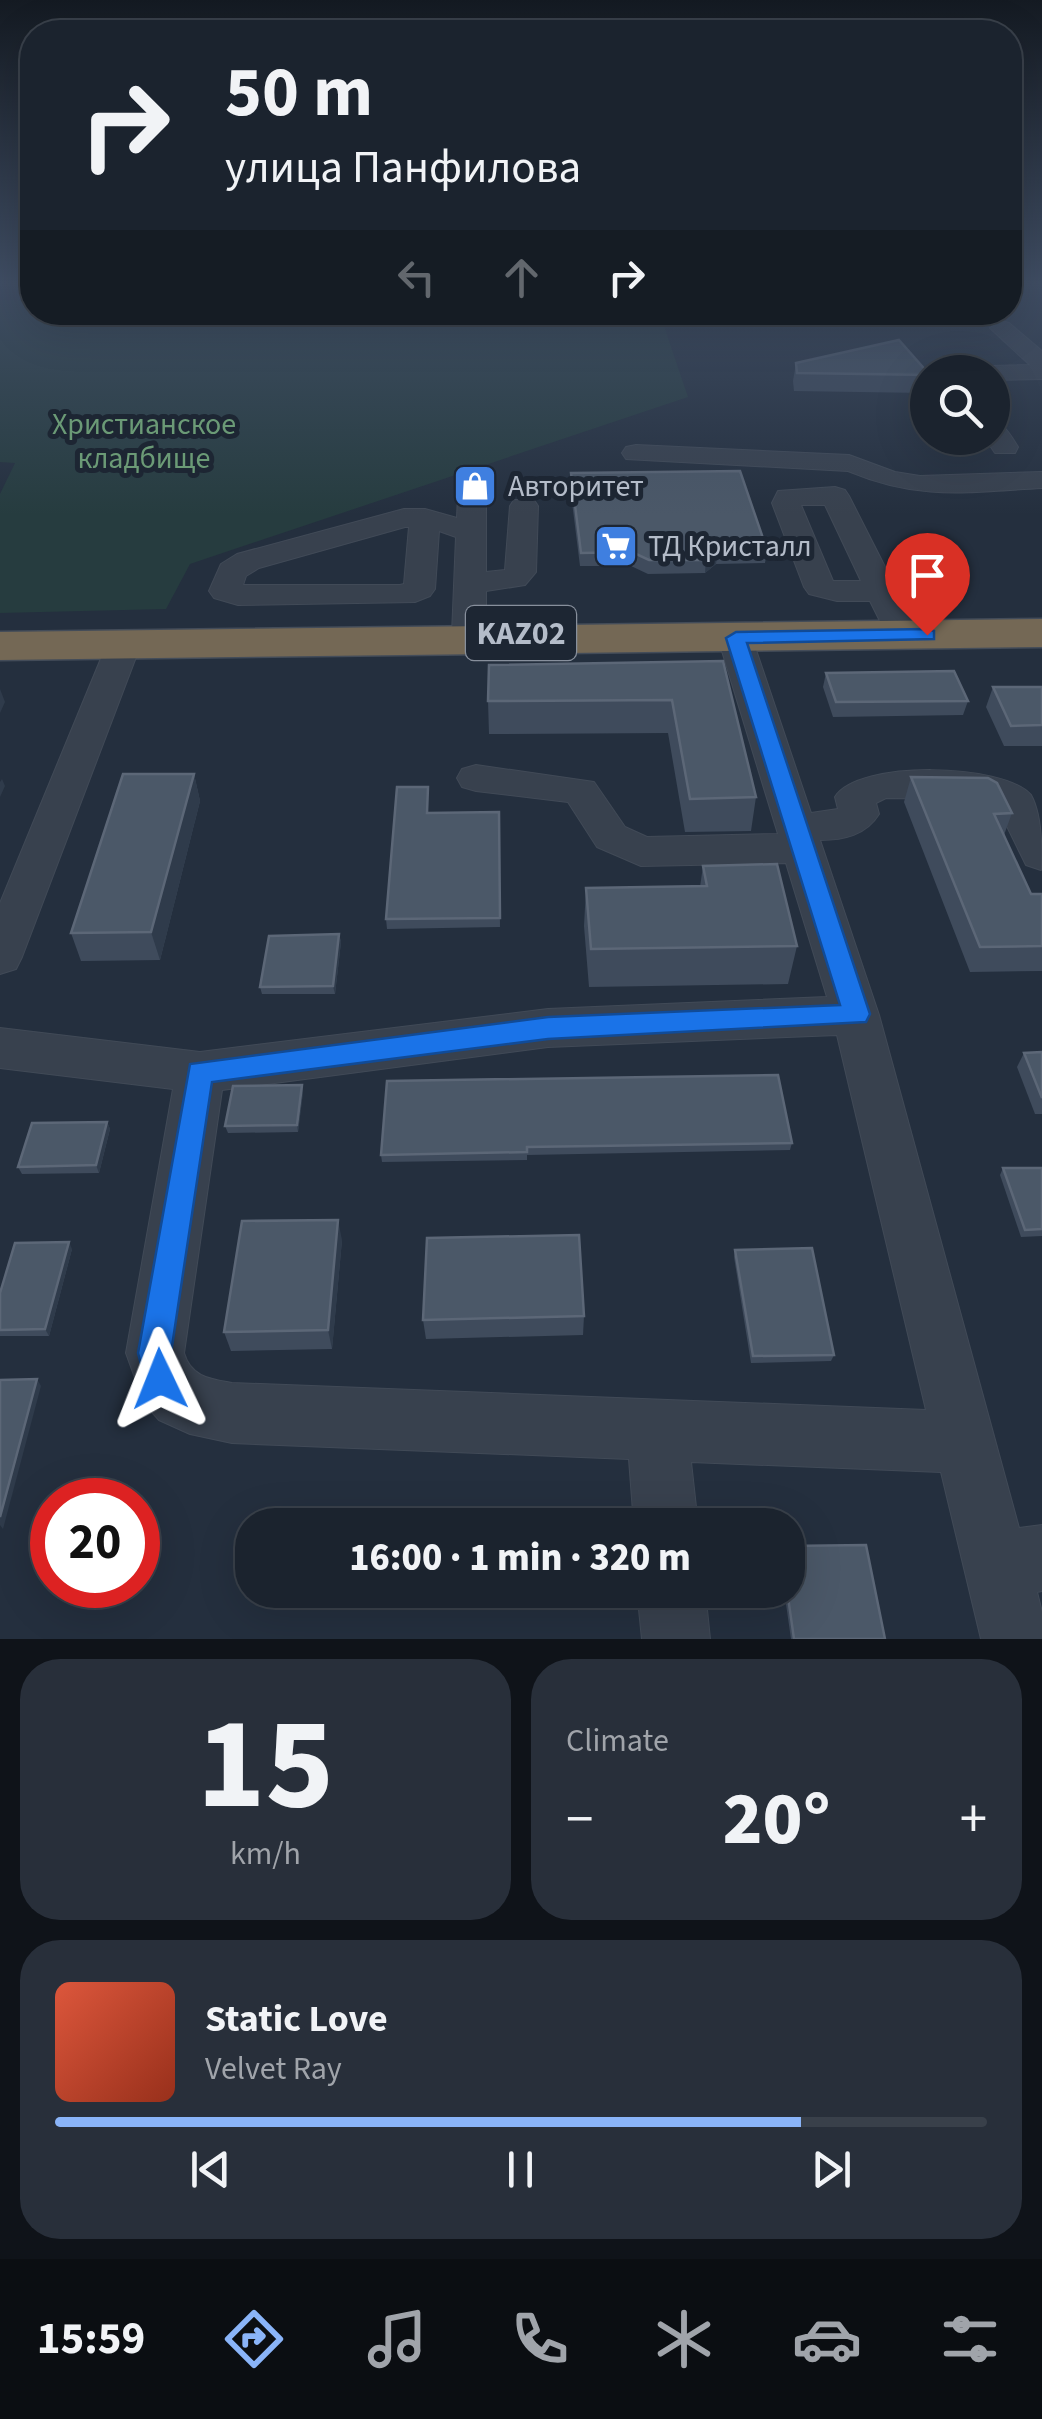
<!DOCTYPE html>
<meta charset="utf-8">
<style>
body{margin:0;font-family:"Source Sans 3",sans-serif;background:#282f3a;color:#f1f3f6;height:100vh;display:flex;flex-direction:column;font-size:38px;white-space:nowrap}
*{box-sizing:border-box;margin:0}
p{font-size:32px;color:#a0a4aa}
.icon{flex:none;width:55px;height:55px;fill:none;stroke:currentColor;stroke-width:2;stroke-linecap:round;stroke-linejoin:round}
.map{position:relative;height:1639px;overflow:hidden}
.details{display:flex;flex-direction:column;gap:20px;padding:20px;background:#0f1319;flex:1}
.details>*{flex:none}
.top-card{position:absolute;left:20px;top:20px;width:1002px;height:305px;border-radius:40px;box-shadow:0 10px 40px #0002,0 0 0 2px #39404a;background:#1b232e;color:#f1f3f6;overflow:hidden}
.buttons{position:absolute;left:910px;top:355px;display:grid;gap:20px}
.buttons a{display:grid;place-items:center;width:100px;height:100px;border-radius:50%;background:#1b232e;box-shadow:0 10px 40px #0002,0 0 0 2px #39404a;font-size:50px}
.speed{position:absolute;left:30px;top:1478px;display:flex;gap:20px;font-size:50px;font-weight:700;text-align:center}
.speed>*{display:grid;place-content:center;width:130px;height:130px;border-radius:50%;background:#1b232e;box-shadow:0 10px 40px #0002,0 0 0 2px #39404a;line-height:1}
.speed .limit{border:15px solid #d22;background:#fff;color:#111}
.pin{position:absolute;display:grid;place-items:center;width:85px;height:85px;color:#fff;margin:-102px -42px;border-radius:50% 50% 50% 0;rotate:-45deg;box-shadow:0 0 10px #0007}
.pin .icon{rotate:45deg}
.me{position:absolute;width:110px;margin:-55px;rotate:358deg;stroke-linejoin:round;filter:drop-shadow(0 0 8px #0008)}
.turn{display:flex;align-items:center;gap:35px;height:210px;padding:0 40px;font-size:45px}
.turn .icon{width:130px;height:130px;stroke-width:2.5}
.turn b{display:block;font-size:70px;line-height:85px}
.lanes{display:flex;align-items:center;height:95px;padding:0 40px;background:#0003;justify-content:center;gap:50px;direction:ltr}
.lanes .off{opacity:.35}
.big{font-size:75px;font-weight:800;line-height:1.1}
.details .tile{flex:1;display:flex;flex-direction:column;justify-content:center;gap:15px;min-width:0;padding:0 35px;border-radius:40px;background:#282f3a}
.details .dial{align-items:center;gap:0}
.dial b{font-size:130px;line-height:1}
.song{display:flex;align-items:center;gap:30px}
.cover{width:120px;height:120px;border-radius:15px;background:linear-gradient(135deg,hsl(10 70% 55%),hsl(10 70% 35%))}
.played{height:10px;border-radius:5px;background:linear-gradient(90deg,#8ab4f8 80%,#39404a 80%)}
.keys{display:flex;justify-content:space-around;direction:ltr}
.heat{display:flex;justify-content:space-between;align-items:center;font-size:55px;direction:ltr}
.details .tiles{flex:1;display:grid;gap:20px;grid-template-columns:1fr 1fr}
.tile:last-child{grid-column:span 2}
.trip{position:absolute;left:235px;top:1508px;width:570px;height:100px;border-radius:40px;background:#1b232e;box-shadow:0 10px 40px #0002,0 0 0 2px #39404a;font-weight:800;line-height:100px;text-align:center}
.tabs{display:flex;height:160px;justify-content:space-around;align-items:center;background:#0b0e12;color:#a0a4aa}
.tabs .icon{width:70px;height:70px}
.tabs .on{color:#8ab4f8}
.tabs b{font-size:45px;color:#f1f3f6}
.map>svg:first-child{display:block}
.green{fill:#263c3f}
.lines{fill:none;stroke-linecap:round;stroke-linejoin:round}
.minor-casing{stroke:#414a57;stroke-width:2}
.highway-casing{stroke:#434c59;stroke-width:3}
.minor{fill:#38414e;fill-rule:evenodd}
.highway{fill:#746855;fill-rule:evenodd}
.wall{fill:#3f4b5c}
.shaded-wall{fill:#2f3b4b}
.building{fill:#4b5868;stroke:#5c6777;stroke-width:2.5}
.route{fill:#1a73e8;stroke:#114b97;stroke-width:2.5}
.labels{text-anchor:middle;stroke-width:10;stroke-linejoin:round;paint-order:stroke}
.far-park-label{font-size:30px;fill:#6b9a76;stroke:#1d2633}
.far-poi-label{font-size:30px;fill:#b4bcc9;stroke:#1d2633;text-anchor:start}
.shield{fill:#1d2633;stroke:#878f9c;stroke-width:2.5}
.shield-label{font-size:32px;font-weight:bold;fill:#b4bcc9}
</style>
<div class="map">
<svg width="1042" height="1639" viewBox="0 0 1042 1639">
<rect width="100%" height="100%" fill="#242f3e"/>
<!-- green -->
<path class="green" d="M32,299V312L601,313L663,323L688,397L190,564L166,609L0,613V494L15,463L0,462V300Z"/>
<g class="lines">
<!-- minor casing -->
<g class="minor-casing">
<g id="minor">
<path d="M1001,321L1009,323L1042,351V379L992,380V372H980L992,366L1030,365L990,328Z"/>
<path d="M992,421C1005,424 1011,436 1018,447L1015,453H995L985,438H992Z"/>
<path d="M636,445L849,455L895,472L920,476L1042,472V488C966,492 920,501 848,471L626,459L622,453L626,447Z"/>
<path d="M472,487L482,490L486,496V572L505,570L510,506L514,500H534L538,506L536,572L525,585L486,591V634L481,641H457L452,634L456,537L439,531L435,589L430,596L415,602L238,605L214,598L209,591L221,564L237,554L404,509H425L457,518L458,496L462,490ZM405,527H409L404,584L400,585H243L246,576L259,568Z"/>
<path d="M835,487L845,490L849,496L916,628L911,635H887L870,601H837L809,594L804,587L772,503L778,491ZM801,505H825L861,581H833Z"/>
<path d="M735,628L747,631L752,638L811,813L838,809L835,797C858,760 1003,763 1031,795C1042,815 1042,847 1041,870L1026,865L999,810L980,799L886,798L876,803L879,814C866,835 844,840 820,840L879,1015L1019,1528L1042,1525V1591L1037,1592L1042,1612V1639H981L941,1472L691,1462L698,1525H634L629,1459L232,1443L190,1434L159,1420L144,1403L126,1353L173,1089L0,1068V1028L200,1052L548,1009L827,997L786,863L641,866L597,847L568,802L476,791L462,787L457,778L462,769L476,765L594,782L625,827L647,837L778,834L718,638L723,631ZM837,1035L926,1410L232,1383C210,1379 191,1377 184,1353L222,1090L548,1047Z"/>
<path d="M124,634L136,637L141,644L22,957L16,969L0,974V903L107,644L112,637Z"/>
<path d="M637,1590H705L710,1639H642Z"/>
</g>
</g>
<!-- highway casing -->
<g class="highway-casing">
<path id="highway" d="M1042,619V647L0,660V632Z"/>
</g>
<!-- minor -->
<use href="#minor" class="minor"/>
<!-- highway -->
<use href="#highway" class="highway"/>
</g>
<!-- wall -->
<g class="wall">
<path d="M796,363L928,373V383L925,393L794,391L793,381Z"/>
<path d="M571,473L767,550L765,563L716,564L705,573L648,574L631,566H580L570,486Z"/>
<path d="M723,661L756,797L751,831L685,832L668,733L489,734L488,701Z"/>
<path d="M826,673L968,701L963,715L833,717L823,687Z"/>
<path d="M993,687H1042V746H1004L986,707Z"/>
<path d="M194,774L200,801L160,960L81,961L71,933Z"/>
<path d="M911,777L1012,813L1004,835L1031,894H1042V971L970,972L904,802Z"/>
<path d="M428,787V813L499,812L500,927L387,929L386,919Z"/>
<path d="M703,866L797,946L788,984L589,987L584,926L586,888L700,887Z"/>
<path d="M339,934L341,942L335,994H262L260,987Z"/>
<path d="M1042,1052V1114H1035L1017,1067L1024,1053Z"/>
<path d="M387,1081L792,1143L790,1150L527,1155V1160L382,1162L381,1155Z"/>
<path d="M302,1085L303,1092L298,1132L228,1133L225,1126Z"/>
<path d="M107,1122L110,1129L99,1173L22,1174L18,1167Z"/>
<path d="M1003,1168H1042V1236L1021,1237L1000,1175Z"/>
<path d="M342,1240L332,1349L231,1351L224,1332Z"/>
<path d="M72,1249L49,1336H0V1293Z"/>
<path d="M735,1250L834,1355L831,1361L751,1363L734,1257Z"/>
<path d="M584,1316L583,1335L426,1339L423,1320Z"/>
<path d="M784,1590H788L885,1639H791Z"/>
</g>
<!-- shaded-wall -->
<g class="shaded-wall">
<path d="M718,550L716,564L705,573L706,560Z"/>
<path d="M0,689L5,702L0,713Z"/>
<path d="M194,774L200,801L160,960L151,932Z"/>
<path d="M2,779L5,786L0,797V782Z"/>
<path d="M339,934L341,942L335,994L333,986Z"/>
<path d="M302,1085L303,1092L298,1132L297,1125Z"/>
<path d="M107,1122L110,1129L99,1173L96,1165Z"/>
<path d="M338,1220L342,1240L332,1349L328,1330Z"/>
<path d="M69,1242L72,1249L49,1336L45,1329Z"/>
<path d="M37,1379L41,1386L3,1529L0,1525V1517Z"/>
</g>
<!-- building -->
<g class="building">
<path d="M899,340L928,373V375L797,373L796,363Z"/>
<path d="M740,471L767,550H718L706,560H649L632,552L581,553L571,473Z"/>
<path d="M723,661L756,797L690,799L672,700L488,701L489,665Z"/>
<path d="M954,671L968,701L836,702L826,673Z"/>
<path d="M993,687H1042V725L1011,726Z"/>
<path d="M123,774H194L151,932L71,933Z"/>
<path d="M911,777L988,778L997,783L1012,813L994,814L1031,894H1042V946L980,947Z"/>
<path d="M397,787H428L427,813L499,812L500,918L386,919Z"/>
<path d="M777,864L797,946L591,949L586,888L707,886L703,866Z"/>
<path d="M339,934L333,986L260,987L269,936Z"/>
<path d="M1042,1052V1098L1024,1053Z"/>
<path d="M778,1075L792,1143L527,1147V1152L381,1155L387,1081Z"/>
<path d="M302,1085L297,1125L225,1126L233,1086Z"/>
<path d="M107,1122L96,1165L18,1167L32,1123Z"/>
<path d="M1003,1168H1042V1229L1025,1230Z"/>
<path d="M338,1220L328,1330L224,1332L242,1221Z"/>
<path d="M579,1235L584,1316L423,1320L427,1238Z"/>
<path d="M69,1242L45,1329L0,1330V1293L15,1243Z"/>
<path d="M812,1248L834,1355L753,1356L735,1250Z"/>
<path d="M37,1379L0,1517V1380Z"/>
<path d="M866,1545L885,1639H794L787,1590L788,1546Z"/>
</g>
<!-- sky -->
<linearGradient id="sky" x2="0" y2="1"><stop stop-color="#141a22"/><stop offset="0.55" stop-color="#3f4d63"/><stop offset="1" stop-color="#3f4d63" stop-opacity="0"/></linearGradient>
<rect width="1042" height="515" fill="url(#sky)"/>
<!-- route -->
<path class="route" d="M927,629L934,631V639L747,643L870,1014L866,1022L548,1039L212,1082L171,1353L177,1379L172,1391L160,1396L148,1391L138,1353L190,1064L548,1017L840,1005L726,638L736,632Z"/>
<!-- icons -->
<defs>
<g id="shop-square" transform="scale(2.25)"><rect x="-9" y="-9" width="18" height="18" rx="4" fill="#3f7fe0" stroke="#1d2633"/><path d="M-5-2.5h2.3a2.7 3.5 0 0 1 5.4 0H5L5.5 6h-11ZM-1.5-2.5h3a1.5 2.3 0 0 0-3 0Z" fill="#fff"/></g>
<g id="supermarket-square" transform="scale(2.25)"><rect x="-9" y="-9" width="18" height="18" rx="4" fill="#3f7fe0" stroke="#1d2633"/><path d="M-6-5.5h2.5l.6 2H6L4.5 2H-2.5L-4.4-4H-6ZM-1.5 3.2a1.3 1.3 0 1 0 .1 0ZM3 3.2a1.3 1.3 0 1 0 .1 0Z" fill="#fff"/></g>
</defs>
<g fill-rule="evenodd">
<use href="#shop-square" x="475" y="486"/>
<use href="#supermarket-square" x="616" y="546"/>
</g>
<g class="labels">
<!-- far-park labels -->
<g class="far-park-label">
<text x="144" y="434">Христианское<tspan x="144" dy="34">кладбище</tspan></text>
</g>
<!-- far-poi labels -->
<g class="far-poi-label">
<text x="508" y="496">Авторитет</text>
<text x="648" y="556">ТД Кристалл</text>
</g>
<!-- shield labels -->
<rect class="shield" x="466" y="606" width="110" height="54" rx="8"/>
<g class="shield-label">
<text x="521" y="644">KАZ02</text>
</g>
</g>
</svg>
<div class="buttons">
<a><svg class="icon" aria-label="search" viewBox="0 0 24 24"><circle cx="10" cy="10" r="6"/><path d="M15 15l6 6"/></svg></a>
</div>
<div class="speed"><div class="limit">20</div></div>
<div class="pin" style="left:927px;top:635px;background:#d93025"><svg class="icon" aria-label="arrive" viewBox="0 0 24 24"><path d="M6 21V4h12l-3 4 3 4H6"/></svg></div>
<svg class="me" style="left:160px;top:1379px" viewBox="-20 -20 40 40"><path d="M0-17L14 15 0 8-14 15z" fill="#1a73e8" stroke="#fff" stroke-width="4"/></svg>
<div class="trip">16:00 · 1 min · 320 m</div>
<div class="top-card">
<div class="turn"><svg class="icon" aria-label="right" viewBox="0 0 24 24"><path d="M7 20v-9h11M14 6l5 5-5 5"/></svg><div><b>50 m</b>улица Панфилова</div></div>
<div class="lanes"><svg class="icon off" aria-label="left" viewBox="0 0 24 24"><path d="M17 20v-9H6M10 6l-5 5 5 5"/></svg><svg class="icon off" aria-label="ahead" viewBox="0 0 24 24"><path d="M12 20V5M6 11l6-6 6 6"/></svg><svg class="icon" aria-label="right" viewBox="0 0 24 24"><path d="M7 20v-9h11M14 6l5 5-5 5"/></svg></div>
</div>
</div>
<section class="details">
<div class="tiles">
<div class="tile dial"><b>15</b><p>km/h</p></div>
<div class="tile"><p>Climate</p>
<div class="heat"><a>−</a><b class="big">20°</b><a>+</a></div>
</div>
<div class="tile">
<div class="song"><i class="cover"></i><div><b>Static Love</b><p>Velvet Ray</p></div></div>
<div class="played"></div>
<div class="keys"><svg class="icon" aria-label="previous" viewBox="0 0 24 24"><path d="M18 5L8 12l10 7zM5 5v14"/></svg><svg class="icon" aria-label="pause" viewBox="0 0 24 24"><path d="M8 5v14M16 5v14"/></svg><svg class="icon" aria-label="next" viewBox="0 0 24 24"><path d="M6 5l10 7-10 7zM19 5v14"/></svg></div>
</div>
</div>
</section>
<nav class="tabs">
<b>15:59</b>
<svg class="icon on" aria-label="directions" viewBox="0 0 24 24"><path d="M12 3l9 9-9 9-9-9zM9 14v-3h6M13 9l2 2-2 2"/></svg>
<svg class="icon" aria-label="music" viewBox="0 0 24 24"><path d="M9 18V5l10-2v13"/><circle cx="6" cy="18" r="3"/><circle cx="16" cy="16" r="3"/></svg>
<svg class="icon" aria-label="phone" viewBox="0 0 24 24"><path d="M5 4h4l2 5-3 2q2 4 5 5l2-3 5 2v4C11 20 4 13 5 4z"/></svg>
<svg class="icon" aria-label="climate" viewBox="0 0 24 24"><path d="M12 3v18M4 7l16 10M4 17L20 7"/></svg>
<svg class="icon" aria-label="car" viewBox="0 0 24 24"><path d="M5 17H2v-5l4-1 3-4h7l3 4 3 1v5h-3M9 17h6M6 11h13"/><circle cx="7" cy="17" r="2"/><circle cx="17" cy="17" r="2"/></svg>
<svg class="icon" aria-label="filters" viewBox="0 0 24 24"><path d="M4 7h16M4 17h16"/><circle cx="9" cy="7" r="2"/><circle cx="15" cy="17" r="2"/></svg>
</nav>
